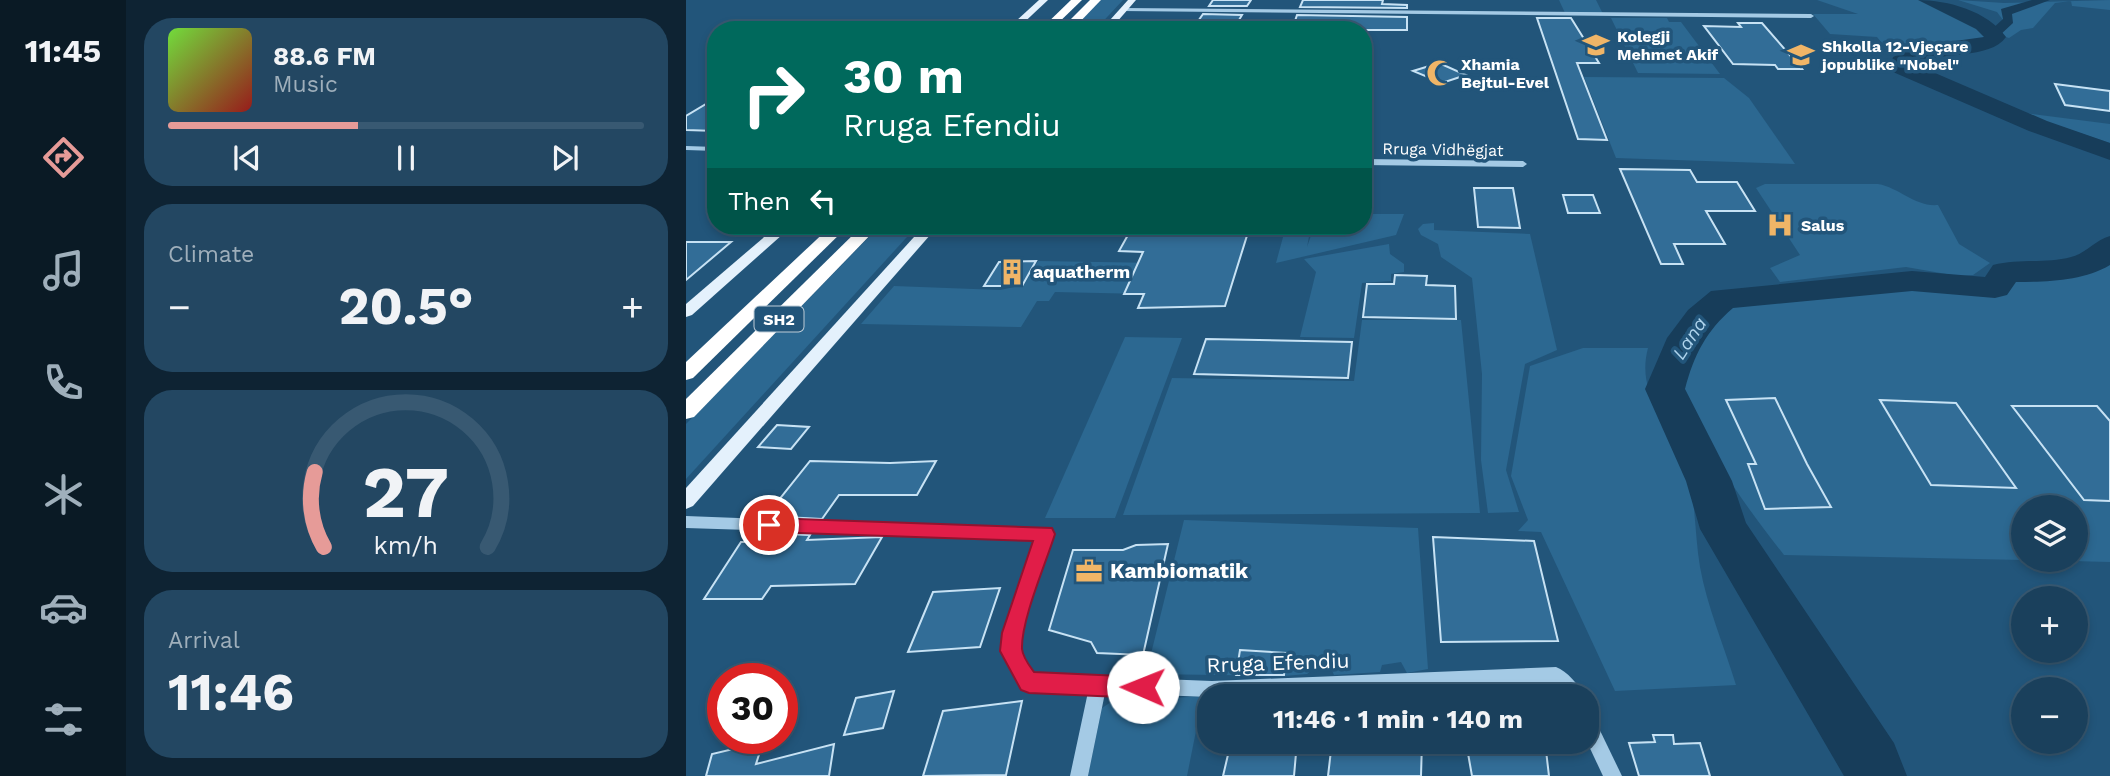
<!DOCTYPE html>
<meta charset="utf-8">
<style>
body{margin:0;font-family:"Work Sans",sans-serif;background:#234762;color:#f1f3f6;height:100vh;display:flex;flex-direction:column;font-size:26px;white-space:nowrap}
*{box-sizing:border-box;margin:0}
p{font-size:23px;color:#9fafbb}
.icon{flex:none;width:38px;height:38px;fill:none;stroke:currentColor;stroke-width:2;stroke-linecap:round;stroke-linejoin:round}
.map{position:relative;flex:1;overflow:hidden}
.drawer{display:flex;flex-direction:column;gap:18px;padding:18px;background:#0e2333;width:560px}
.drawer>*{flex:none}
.guide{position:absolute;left:21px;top:21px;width:665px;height:214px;border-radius:28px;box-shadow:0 4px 10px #0003,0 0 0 2px #385972;background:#00695c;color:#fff;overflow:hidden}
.fabs{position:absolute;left:1325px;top:495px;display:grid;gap:14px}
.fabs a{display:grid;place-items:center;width:77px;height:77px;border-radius:50%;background:#1a405c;box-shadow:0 4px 10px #0003,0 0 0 2px #385972;font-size:35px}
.speed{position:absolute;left:21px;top:663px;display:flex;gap:14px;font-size:35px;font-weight:700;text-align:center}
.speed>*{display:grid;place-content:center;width:91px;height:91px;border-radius:50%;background:#1a405c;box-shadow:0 4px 10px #0003,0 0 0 2px #385972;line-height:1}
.speed .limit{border:10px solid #d22;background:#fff;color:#111}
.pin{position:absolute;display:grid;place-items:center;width:60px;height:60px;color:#fff;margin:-30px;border:4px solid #fff;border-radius:50%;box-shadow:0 2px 7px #0007}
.me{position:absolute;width:77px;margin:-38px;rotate:271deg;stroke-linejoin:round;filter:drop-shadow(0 0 5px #0008)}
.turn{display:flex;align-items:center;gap:24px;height:147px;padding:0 21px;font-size:32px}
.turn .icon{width:91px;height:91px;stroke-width:2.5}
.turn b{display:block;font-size:49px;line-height:60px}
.then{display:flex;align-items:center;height:66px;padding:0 21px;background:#0003;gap:14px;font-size:26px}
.big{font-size:52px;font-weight:700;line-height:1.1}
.drawer .card{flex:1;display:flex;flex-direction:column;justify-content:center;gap:10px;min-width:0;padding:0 24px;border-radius:28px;background:#234762}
.drawer .dial{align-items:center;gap:0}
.dial svg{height:182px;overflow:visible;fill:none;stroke:#385972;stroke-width:7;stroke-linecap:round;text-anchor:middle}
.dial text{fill:#f1f3f6;stroke:none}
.song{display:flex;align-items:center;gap:21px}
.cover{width:84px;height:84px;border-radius:10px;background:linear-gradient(135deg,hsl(100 70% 55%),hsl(0 70% 35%))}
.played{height:7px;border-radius:4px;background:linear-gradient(90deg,#e69b98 40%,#385972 40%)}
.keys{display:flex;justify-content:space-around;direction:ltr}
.heat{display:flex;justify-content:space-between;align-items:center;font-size:38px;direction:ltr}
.trip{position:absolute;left:511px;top:684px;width:402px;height:70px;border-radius:28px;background:#1a405c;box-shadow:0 4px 10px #0003,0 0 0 2px #385972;font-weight:700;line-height:70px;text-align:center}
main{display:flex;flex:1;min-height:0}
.menu{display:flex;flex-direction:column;width:126px;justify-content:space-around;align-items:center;background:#0a1a25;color:#9fafbb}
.menu .icon{width:49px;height:49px}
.menu .on{color:#e69b98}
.menu b{font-size:32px;color:#f1f3f6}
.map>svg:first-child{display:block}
.green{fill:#2c6891}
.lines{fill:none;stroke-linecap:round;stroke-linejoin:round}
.canal{fill:#173d5a;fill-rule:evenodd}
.river{fill:#173d5a;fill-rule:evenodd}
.building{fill:#326d97;stroke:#c7e2f4;stroke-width:2}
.minor{fill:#a4cae5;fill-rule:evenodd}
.major{fill:#e4f1fc;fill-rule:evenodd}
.highway{fill:#fff;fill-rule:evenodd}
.route{fill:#e11d48;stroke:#92132f;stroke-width:2}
.labels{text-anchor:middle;stroke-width:7;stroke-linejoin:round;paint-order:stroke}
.far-poi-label{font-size:16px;font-weight:bold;fill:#fff;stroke:#22557a;text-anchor:start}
.far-street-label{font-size:16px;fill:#fff;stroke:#22557a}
.shield{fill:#22557a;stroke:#bdccd7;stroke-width:2}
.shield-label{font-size:16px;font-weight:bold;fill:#fff}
.poi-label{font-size:18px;font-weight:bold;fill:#fff;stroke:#22557a;text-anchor:start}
.water-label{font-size:19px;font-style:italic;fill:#afd4ed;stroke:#22557a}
.near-poi-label{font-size:21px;font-weight:bold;fill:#fff;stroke:#22557a;text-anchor:start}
.near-street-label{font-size:21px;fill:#fff;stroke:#22557a}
</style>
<main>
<nav class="menu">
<b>11:45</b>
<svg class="icon on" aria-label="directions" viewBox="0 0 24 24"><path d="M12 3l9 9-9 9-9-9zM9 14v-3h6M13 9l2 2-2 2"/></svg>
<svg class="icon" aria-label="music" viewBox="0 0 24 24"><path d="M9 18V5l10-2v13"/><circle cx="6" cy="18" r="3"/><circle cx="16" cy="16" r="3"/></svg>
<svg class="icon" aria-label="phone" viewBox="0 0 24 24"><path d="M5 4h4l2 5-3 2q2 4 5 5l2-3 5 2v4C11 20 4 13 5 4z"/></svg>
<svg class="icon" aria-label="climate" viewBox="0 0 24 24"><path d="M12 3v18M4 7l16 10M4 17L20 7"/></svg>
<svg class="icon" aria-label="car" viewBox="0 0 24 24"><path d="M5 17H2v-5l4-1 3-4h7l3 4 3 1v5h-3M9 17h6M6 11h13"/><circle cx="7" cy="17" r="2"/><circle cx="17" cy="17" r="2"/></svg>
<svg class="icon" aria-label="filters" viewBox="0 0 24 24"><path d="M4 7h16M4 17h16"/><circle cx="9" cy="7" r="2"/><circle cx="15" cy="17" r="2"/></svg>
</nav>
<section class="drawer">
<div class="card">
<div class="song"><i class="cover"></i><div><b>88.6 FM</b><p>Music</p></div></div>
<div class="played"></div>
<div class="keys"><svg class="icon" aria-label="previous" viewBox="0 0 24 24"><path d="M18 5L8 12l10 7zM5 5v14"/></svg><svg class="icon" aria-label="pause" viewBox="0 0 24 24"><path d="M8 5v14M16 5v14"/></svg><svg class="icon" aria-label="next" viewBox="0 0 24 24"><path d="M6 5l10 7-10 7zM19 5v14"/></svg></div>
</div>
<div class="card"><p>Climate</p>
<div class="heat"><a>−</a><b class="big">20.5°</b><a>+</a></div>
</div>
<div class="card dial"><svg viewBox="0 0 100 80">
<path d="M14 69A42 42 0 1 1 86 69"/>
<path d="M14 69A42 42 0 0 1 10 36" stroke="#e69b98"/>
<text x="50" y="56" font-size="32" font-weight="700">27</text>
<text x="50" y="72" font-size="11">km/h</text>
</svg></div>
<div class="card"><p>Arrival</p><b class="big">11:46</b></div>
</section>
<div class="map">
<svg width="1424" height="776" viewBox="0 0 1424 776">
<rect width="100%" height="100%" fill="#22557a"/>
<!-- green -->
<g class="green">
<path d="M415,0H437L409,30H385Z"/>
<path d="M873,0H910L917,14L879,13Z"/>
<path d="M1131,0H1234L1294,27L1300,36L1294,40L1205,54L1191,37L1144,34L1127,14H1172Z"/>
<path d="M1272,0L1318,3L1424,0V10L1386,6L1385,1L1369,3L1347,28L1335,30L1323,38L1311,34L1310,26L1317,20L1311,12Z"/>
<path d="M925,18H981L983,22H995L1034,74L952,73Z"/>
<path d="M898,77L1038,78L1063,98L1109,164L930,158Z"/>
<path d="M1331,112L1424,124V143Z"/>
<path d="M1079,184H1192C1214,188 1229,207 1252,205L1273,244L1304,263L1287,275L1272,276L1220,267L1094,282L1084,268L1114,255L1070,188Z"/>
<path d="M684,214H718L710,235L590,263L600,226H625L621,247L628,227L680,226Z"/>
<path d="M748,223V230L844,234L871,350L839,364L820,470L833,512L802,513L795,460L796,374L786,278L755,257L752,244L735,235L732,229L737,224Z"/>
<path d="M194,226H231L0,479V424Z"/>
<path d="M703,244L704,254L718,264V272L705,274V281L676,283L668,338L614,337L630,272L618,259Z"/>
<path d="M1424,257V562L1343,560H1390V508H1337V560L1098,555C1064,512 1033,469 1009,419C1004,411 996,399 994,390C988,356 1022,317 1048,301L1225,285L1312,292L1327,277C1361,275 1393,273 1424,257Z"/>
<path d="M352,261L473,263L458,294L369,292L363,301H351L335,327L175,324L208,286L314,290L338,285Z"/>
<path d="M676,320H775L794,513L437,515L486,378L668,381Z"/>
<path d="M439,337L496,338L429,518H359Z"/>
<path d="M897,348H962C950,394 981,416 997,455C1010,490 1008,531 1014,567C1021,606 1038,646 1050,685L929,691L855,532L832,531L842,520L825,476L844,366Z"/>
<path d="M498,520L732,528L742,669L721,673L715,662L696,665L694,672L648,675L645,668L627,669L621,674L598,676L460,674Z"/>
<path d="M517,696L501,776H402L416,708L425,702Z"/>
</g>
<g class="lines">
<!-- canal -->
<path class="canal" d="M1346,0H1364L1326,14L1327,23L1313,36H1305V30L1317,19L1315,9Z"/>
<!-- river -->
<g class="river">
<path d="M1232,0C1261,0 1302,11 1320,37C1304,60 1254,51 1228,64L1361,121L1424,143V160L1343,131L1207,72L1204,67L1207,57L1233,46L1298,37L1290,29Z"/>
<path d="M1424,236V265C1397,281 1361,282 1330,282L1321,295L1309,298L1226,291L1047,308C1020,331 1008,355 999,389L1046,481L1060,523L1208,743L1221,776H1158L1014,529L1000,481L959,389L981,338L1002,310L1025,291L1226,271L1299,277L1307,265C1333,258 1360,264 1385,257C1401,253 1409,240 1424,236Z"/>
</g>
</g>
<!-- building -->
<g class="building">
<path d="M527,0H565L561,6H523Z"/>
<path d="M617,0H697L696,4L721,5V8L614,7Z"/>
<path d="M517,14L556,15L547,30H506Z"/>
<path d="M611,15L721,17V30H606Z"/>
<path d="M851,18H885L913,63H891L921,140L892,139Z"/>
<path d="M1052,23H1076L1116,69H1092L1089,65L1047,64L1018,26L1055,27Z"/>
<path d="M753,63L780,75L756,83L727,71Z"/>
<path d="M1369,84L1424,91V111L1379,105Z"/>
<path d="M30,98V131L0,130V116Z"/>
<path d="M934,169L1004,170L1011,182H1051L1069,211H1020L1039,244H988L997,264H975Z"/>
<path d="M788,188H827L834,228L792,227Z"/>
<path d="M877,195H907L914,213H882Z"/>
<path d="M447,226H564L539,306L452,308L458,294H438L457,252L433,251Z"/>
<path d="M0,242H45L0,280Z"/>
<path d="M350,261L336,286H298L313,262Z"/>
<path d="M709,275L741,276L740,285L769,286L770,319L677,317L681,284H708Z"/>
<path d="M520,339L666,342L662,378L508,374Z"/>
<path d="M1089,398L1121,464L1145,507L1079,509L1062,464H1070L1040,400Z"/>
<path d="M1194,400L1270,403L1330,488L1245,485Z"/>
<path d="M1326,406H1411L1424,421V501L1398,500Z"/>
<path d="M91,425L123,427L105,449L72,447Z"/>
<path d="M124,461L204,463L250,461L231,495H153L136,519L80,516Z"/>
<path d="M68,533L124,535L121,540L196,537L169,584L85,586L76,599H18L55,542H60Z"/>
<path d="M747,537L848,541L872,641L755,642Z"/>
<path d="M482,544L457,655L411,653L405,642L363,630L387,550H437L450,545Z"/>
<path d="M314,588L294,647L222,652L247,592Z"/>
<path d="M554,650L600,653L598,675H550Z"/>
<path d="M208,691L197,728L158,735L170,698Z"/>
<path d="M336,701L320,775L237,776L257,711Z"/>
<path d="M967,735H987L988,744L1014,743L1024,776H953L943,743L969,742Z"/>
<path d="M77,742L70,764L148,744L143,776H20L26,754Z"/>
<path d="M545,742H611L608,776H537Z"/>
<path d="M646,742H736L735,776H642Z"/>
<path d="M780,742H859L863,776H786Z"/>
</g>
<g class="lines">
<!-- minor -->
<g class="minor">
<path d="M437,8L1125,14L1128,16L1125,18L435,11Z"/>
<path d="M0,146L30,147V151L0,150Z"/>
<path d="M677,159L837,161L841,164L837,167L677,165Z"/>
<path d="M0,516L364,530L366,534L335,633L333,650L348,674L526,681L870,667C881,671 893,685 898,696H878L866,683L523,697L419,693L402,776H384L402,692L343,690L337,688L317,651L319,633L350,539L0,528Z"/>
<path d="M901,714L907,716L936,776H917L901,742Z"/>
</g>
<!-- major -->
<g class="major">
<path d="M353,0H362L330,30H320Z"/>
<path d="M442,0H450L424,30H415Z"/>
<path d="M91,226H106L6,315L0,317V304Z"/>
<path d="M238,226H252L7,506L0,509V488Z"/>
</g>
<!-- highway -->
<g class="highway">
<path d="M385,0H396L365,30H354Z"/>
<path d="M404,0H415L388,28H380V24Z"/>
<path d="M145,226H162L7,378L0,380V362Z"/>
<path d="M176,226H193L8,417L0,419V399Z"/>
</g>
</g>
<!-- route -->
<path class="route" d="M83,518L366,528L369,534C360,563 335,620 336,649C337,658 343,665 348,672L457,677L465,680L469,687L465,695L457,698L343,693L335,690L314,651L316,633L347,541L83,532L73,525Z"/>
<!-- icons -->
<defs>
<g id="school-bare" transform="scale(2.1)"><path d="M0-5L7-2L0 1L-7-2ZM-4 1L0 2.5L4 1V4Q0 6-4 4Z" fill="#f0b567" stroke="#22557a" stroke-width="2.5" paint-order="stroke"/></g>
<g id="mosque-bare" transform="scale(2.1)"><path d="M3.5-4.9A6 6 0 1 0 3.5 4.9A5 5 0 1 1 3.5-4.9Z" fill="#f0b567" stroke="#22557a" stroke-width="2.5" paint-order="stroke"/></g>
<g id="hospital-bare" transform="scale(2.1)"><path d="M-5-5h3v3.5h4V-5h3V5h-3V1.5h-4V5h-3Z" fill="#f0b567" stroke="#22557a" stroke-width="2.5" paint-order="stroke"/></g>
<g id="building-bare" transform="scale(2.1)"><path d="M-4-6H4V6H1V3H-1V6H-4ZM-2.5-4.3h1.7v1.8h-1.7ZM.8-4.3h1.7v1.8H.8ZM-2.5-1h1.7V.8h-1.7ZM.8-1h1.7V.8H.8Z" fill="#f0b567" stroke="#22557a" stroke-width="2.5" paint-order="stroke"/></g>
<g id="office-bare" transform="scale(2.1)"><path d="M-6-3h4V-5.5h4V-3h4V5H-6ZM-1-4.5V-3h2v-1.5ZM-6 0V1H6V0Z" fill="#f0b567" stroke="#22557a" stroke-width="2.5" paint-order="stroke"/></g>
</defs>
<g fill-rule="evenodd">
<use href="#school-bare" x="910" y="45"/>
<use href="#school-bare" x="1115" y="55"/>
<use href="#mosque-bare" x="754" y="73"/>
<use href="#hospital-bare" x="1094" y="225"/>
<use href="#building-bare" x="326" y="272"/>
<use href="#office-bare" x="403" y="571"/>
</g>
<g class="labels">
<!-- far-poi labels -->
<g class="far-poi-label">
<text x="931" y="42">Kolegji<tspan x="931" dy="18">Mehmet Akif</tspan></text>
<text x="1136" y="52">Shkolla 12-Vjeçare<tspan x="1136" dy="18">jopublike "Nobel"</tspan></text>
<text x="775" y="70">Xhamia<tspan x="775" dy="18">Bejtul-Evel</tspan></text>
<text x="1115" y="231">Salus</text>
</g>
<!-- far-street labels -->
<g class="far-street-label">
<text transform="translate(757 149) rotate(1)" y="6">Rruga Vidhëgjat</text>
</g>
<!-- shield labels -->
<rect class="shield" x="68.5" y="306.5" width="49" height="25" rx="5"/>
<g class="shield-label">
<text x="93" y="325">SH2</text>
</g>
<!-- poi labels -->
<g class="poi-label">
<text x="347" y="278">aquatherm</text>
</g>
<!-- water labels -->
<g class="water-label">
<text transform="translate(1003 338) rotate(-57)" y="7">Lana</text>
</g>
<!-- near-poi labels -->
<g class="near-poi-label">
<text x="424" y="578">Kambiomatik</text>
</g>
<!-- near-street labels -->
<g class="near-street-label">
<text transform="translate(592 663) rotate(-2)" y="7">Rruga Efendiu</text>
</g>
</g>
</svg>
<div class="fabs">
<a><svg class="icon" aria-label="layers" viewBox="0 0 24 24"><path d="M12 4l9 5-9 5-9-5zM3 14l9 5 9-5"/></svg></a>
<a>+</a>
<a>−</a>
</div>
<div class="speed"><div class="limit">30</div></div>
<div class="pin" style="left:83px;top:525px;background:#d93025"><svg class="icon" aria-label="arrive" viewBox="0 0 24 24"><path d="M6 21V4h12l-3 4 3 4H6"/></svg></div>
<svg class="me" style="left:457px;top:687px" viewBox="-20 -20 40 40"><circle r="19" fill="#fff"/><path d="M0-13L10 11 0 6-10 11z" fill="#e11d48"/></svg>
<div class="trip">11:46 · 1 min · 140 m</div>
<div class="guide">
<div class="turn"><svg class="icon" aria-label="right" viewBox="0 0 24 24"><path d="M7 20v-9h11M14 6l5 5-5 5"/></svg><div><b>30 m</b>Rruga Efendiu</div></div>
<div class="then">Then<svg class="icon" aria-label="left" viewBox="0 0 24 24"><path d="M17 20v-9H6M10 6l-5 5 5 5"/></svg></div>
</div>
</div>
</main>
